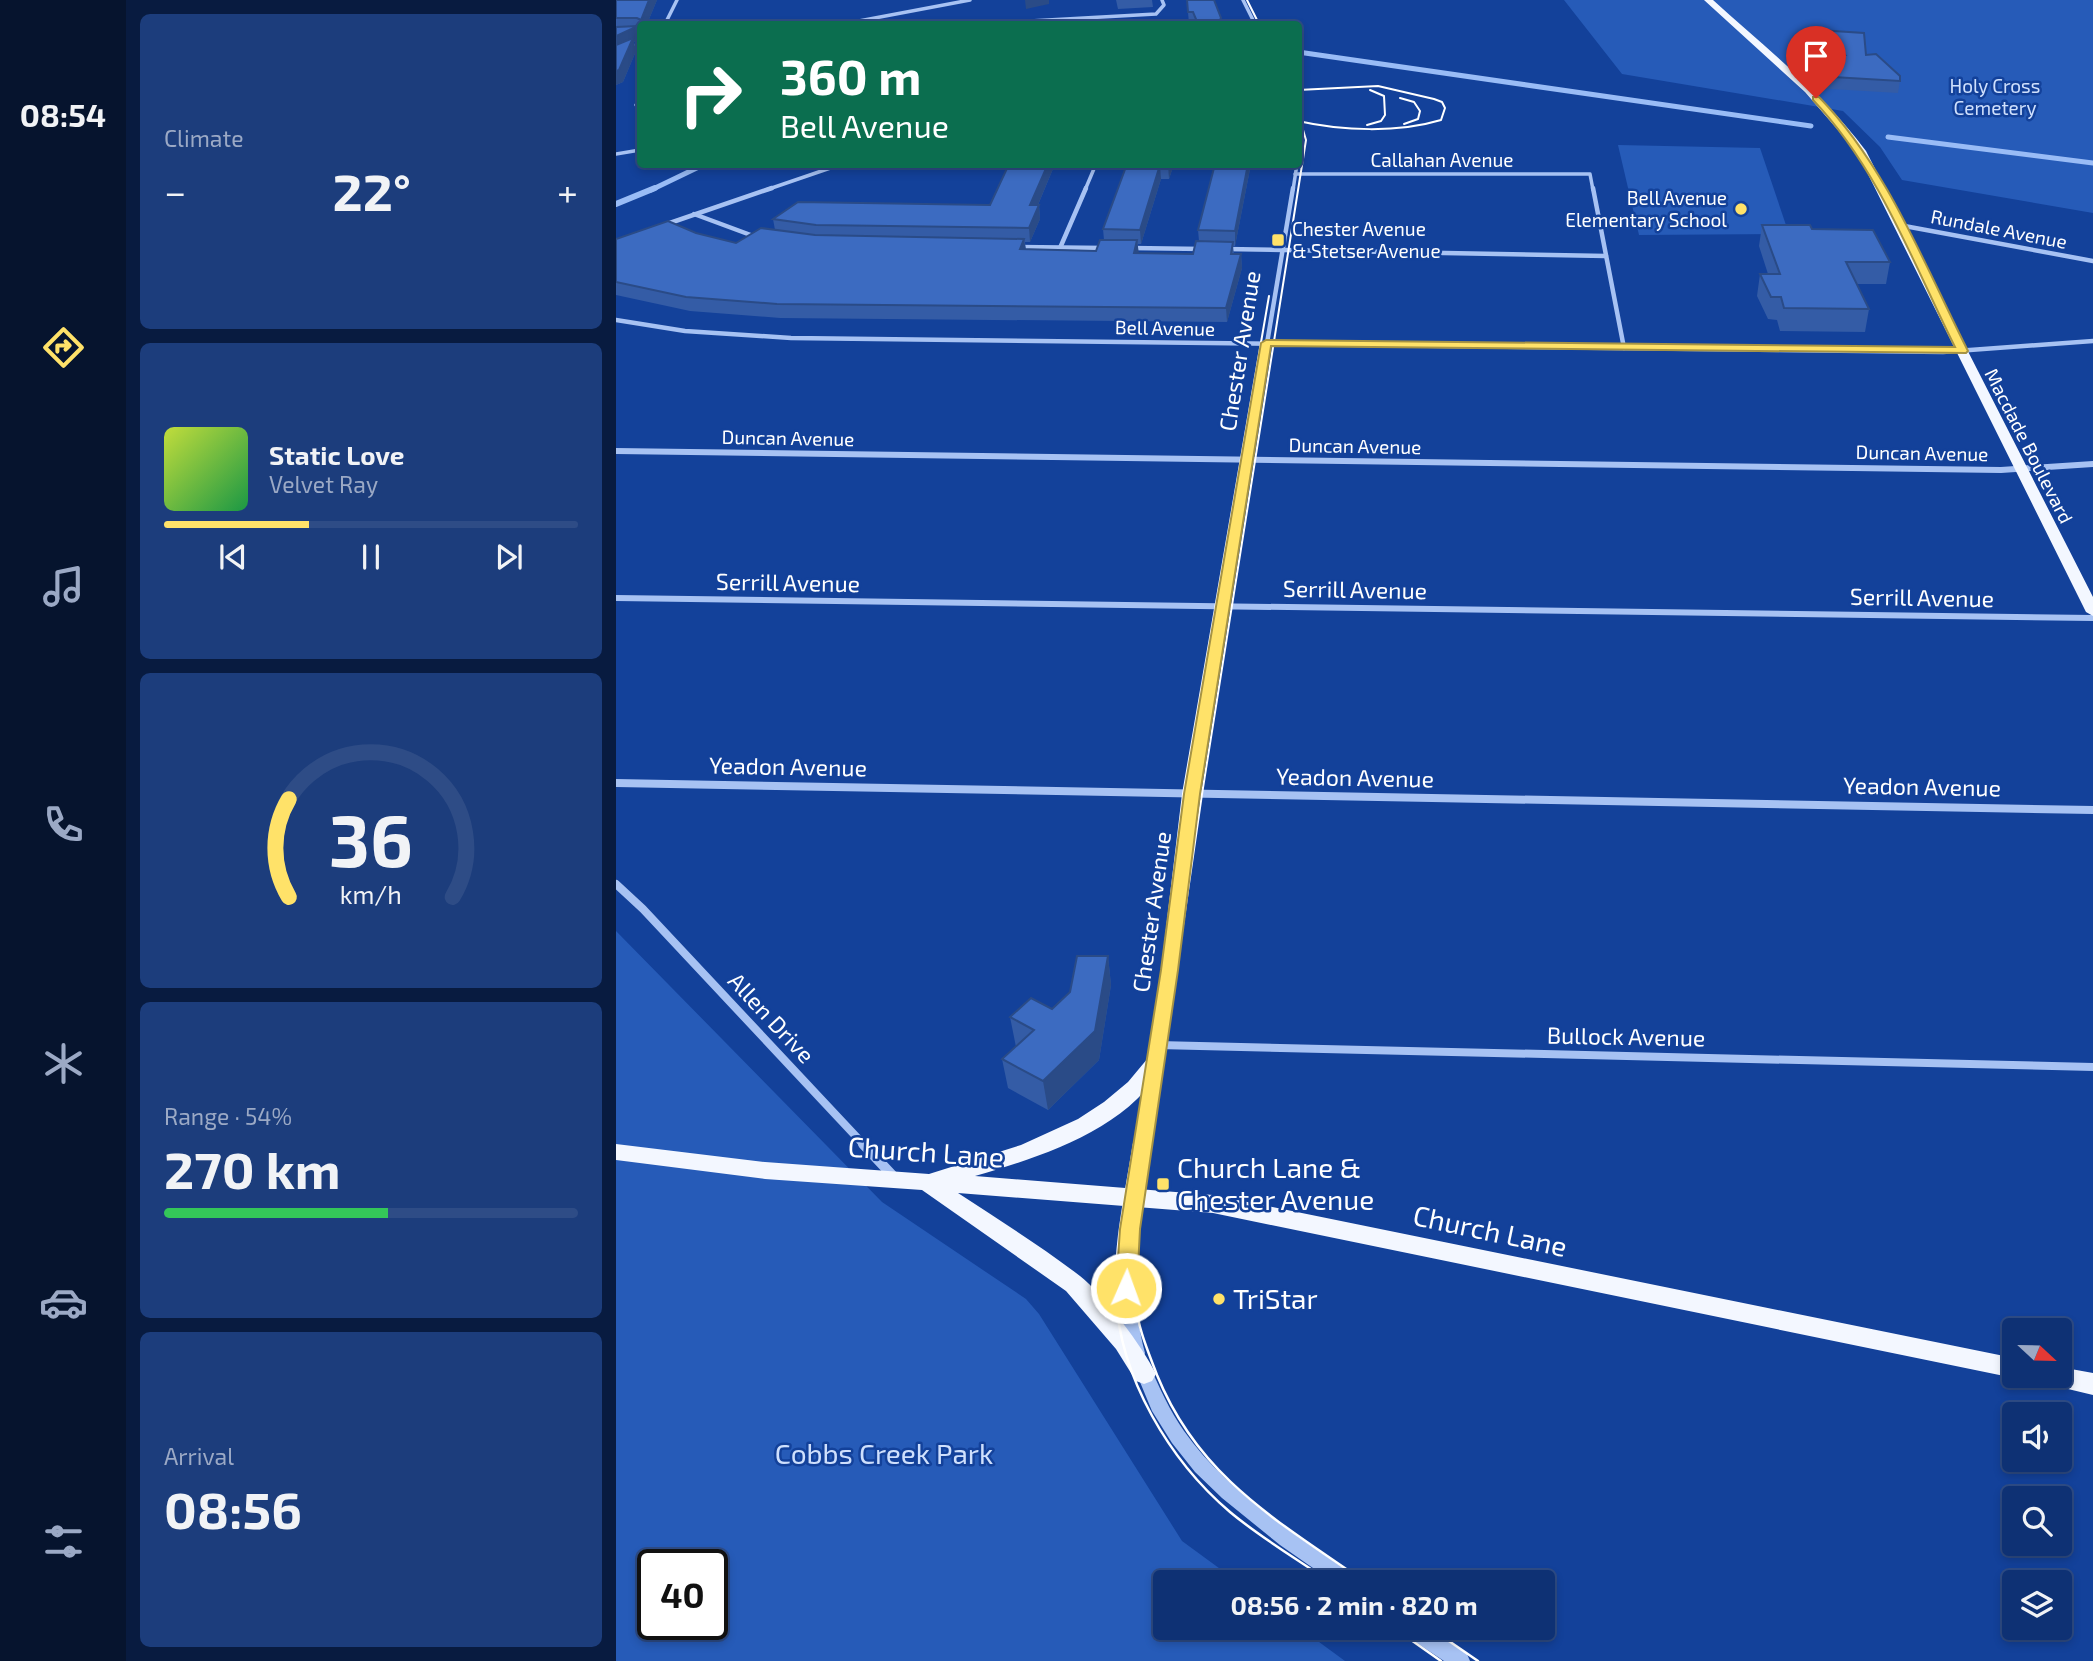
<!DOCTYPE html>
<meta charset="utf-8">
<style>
body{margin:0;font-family:"Exo 2",sans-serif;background:#1c3d7c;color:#f1f3f6;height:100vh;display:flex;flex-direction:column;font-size:26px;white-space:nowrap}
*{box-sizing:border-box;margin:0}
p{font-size:23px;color:#9ba9c5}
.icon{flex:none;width:38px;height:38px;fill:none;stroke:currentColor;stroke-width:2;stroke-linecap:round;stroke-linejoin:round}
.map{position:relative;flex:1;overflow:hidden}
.side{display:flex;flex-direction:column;gap:14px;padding:14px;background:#081b40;width:490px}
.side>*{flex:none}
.top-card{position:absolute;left:21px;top:21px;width:665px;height:147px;border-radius:7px;box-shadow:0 4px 10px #0003,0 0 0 2px #2e4c86;background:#0b6e4f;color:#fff;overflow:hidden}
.needle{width:46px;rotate:112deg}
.fabs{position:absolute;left:1386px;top:1318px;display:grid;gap:14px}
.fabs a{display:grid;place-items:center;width:70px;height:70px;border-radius:7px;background:#0e3174;box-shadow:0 4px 10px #0003,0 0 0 2px #2e4c86;font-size:35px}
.speed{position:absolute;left:21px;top:1549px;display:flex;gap:14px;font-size:35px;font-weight:700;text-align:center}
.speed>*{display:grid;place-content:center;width:91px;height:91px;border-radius:50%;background:#0e3174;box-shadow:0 4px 10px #0003,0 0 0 2px #2e4c86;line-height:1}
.speed .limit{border:4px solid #111;border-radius:10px;background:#fff;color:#111}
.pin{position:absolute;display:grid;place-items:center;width:60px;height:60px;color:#fff;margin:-72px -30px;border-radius:50% 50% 50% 0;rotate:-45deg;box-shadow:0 0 7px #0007}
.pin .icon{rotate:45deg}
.me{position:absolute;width:77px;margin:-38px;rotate:2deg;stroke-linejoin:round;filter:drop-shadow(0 0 5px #0008)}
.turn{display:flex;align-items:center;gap:24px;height:147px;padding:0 28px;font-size:32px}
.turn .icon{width:91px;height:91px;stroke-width:2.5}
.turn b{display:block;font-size:49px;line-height:60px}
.big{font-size:52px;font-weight:700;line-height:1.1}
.side .tile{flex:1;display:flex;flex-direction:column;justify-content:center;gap:10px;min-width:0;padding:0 24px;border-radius:10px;background:#1c3d7c}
.side .dial{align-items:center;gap:0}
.dial svg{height:182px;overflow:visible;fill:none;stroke:#2e4c86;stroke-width:7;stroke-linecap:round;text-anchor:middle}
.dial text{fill:#f1f3f6;stroke:none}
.song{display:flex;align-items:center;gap:21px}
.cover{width:84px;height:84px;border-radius:10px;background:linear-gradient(135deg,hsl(70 70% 55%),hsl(140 70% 35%))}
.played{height:7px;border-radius:4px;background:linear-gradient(90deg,#ffe269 35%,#2e4c86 35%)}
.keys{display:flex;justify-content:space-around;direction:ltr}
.heat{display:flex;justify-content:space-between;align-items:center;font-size:38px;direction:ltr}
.charge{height:10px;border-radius:5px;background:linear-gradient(90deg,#34c759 54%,#2e4c86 0)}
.trip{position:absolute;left:537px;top:1570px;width:402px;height:70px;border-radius:7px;background:#0e3174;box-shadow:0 4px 10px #0003,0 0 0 2px #2e4c86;font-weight:700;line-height:70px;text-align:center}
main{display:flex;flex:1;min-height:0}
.dock{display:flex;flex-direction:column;width:126px;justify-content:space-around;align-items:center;background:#06142e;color:#9ba9c5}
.dock .icon{width:49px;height:49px}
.dock .selected{color:#ffe269}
.dock b{font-size:32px;color:#f1f3f6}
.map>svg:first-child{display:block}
.green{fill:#265bb8;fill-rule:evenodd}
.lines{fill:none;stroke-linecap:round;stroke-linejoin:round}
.stream-far1{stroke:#99bcf6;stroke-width:5}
.stream{stroke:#99bcf6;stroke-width:6}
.minor-far4{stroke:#a7c2f3;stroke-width:3.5}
.minor-far3{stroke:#a7c2f3;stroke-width:4.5}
.minor-far2{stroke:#a7c2f3;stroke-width:6}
.minor-far1{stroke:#a7c2f3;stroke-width:8}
.minor{stroke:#a7c2f3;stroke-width:10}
.tertiary{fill:#a7c2f3;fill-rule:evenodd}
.primary{fill:#f3f7ff;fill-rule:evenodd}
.tram-far1{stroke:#fff;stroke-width:2}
.tram{stroke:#fff;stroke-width:2.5}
.wall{fill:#345ca6}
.shaded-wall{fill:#2a4b87}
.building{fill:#3c6bc1;stroke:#2a4b87;stroke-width:2}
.route{fill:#ffe269;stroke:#a69344;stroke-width:2}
.poi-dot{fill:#ffe269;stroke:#13419a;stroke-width:2.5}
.labels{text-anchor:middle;stroke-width:5;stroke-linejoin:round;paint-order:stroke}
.far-park-label{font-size:19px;fill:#cfe0fd;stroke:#13419a}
.far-street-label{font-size:19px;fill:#fff;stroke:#13419a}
.far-poi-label{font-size:19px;fill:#fff;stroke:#13419a;text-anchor:end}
.street-label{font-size:23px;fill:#fff;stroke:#13419a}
.near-street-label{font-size:28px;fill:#fff;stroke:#13419a}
.near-poi-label{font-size:28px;fill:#fff;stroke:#13419a;text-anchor:start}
.near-park-label{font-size:28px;fill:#cfe0fd;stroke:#13419a}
</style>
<main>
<nav class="dock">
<b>08:54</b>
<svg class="icon selected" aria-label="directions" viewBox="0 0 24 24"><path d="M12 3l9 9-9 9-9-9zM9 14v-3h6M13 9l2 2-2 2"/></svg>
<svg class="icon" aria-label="music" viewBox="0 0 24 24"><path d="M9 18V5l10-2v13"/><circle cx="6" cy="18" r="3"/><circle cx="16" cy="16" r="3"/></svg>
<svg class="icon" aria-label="phone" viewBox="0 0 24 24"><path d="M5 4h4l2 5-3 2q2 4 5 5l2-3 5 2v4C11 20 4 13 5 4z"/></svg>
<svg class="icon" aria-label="climate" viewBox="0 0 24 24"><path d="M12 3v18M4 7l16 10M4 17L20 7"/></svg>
<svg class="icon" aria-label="car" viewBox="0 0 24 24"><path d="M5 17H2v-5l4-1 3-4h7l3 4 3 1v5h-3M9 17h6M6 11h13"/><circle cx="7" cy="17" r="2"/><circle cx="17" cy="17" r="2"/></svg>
<svg class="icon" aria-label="filters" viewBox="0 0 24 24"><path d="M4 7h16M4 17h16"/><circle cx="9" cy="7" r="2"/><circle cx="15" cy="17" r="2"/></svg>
</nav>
<section class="side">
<div class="tile"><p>Climate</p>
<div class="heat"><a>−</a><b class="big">22°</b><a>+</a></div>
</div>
<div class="tile">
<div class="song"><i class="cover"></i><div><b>Static Love</b><p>Velvet Ray</p></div></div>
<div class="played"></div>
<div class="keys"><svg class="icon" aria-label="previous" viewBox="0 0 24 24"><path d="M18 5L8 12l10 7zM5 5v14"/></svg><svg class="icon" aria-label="pause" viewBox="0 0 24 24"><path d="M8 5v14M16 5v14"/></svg><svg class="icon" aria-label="next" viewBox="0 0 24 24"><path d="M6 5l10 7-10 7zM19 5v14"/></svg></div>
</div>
<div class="tile dial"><svg viewBox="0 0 100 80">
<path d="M14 69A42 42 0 1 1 86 69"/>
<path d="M14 69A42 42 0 0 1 14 26" stroke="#ffe269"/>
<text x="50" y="56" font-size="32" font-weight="700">36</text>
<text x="50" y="72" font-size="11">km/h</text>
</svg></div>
<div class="tile"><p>Range · 54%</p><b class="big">270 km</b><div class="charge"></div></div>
<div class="tile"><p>Arrival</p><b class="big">08:56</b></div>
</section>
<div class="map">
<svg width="1477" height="1661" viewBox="0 0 1477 1661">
<rect width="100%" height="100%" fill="#13419a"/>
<!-- green -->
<g class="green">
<path d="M948,0H1477V213L1286,180L1264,147L1227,111L1006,74Z"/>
<path d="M1002,145L1144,148L1173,234L1023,235Z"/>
<path d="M0,931L266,1202L410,1299L423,1314L566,1541L622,1582H550V1628H684L729,1661H0ZM37,1564H96V1624H37Z"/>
</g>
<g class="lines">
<!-- stream-far1 -->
<g class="stream-far1">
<path d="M682,52L1195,126"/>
<path d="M1272,137L1477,163"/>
<path d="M35,190L89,164"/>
</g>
<!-- stream -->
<path class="stream" d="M0,204L39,188"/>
<!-- minor-far4 -->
<g class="minor-far4">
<path d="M627,0L639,24"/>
<path d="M49,24L61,0"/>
<path d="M227,24L354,0"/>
<path d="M362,24L540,14L548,5L546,0"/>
<path d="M0,55L24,44"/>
<path d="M20,105L24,102"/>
<path d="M682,117L686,137L682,154"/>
<path d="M0,154L24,150"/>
<path d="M679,174H974L977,190"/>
<path d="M150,190L226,164"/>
<path d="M469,190L480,164"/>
<path d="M677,190L681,164"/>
</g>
<!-- minor-far3 -->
<g class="minor-far3">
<path d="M977,188L1008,348"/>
<path d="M78,214L140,237"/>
<path d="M48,225L156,188"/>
<path d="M1283,225L1477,261"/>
<path d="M403,247L489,248"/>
<path d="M444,248L470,188"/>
<path d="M515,248L587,249"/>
<path d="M610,249L990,256"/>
<path d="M0,320L69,331L175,338L1327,352L1477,341"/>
<path d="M636,433L677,188"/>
</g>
<!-- minor-far2 -->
<g class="minor-far2">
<path d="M0,451L1385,470L1477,464"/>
<path d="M0,598L1477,618"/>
<path d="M584,745L636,431"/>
</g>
<!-- minor-far1 -->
<g class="minor-far1">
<path d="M0,783L1477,810"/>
<path d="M0,884L27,909L249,1146"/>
<path d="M542,1045L1477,1067"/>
<path d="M539,1063L584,743"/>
<path d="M527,1146L538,1074"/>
</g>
<!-- minor -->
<g class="minor">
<path d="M247,1144L277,1176"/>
<path d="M519,1195L527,1144"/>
</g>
<!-- tertiary -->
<g class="tertiary">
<path d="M519,1189L524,1191L527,1195C519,1249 515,1300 529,1353L527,1358L521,1360L515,1358C493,1311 504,1244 511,1195L514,1191Z"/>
<path d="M527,1363L533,1365C544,1388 553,1410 568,1431C611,1492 678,1534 739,1576L741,1582H717L664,1545L606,1498L579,1472L556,1443L536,1411L519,1370L521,1365Z"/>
<path d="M787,1628H812L851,1654L854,1661H828L789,1635Z"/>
</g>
<!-- primary -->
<g class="primary">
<path d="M1088,0H1097C1150,48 1207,93 1250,151L1477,597V616L1470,612L1241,152L1189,92Z"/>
<path d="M539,1055L546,1058L549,1063C512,1130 427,1156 359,1176L597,1195L1398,1358V1376H1406L1398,1378L597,1213L342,1193C383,1220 425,1246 464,1276C487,1294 527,1347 540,1374L536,1381L528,1384L520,1381L500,1349L450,1291L306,1190L149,1179L0,1160V1144L149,1162L313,1174L405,1145L462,1119L488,1102L512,1082L532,1058Z"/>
<path d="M1444,1367L1477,1373V1395L1427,1383L1423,1376H1444Z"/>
</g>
<!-- tram-far1 -->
<g class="tram-far1">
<path d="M631,0L643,24"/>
<path d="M682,90L762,86L818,99L826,102L829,108L825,120C782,133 726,131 682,121"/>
<path d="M784,98L798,102L804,111L802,119L788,124"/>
<path d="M751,125L765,121L769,115L768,96L754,90"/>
<path d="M518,1146L546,970L567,794L653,296"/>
<path d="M535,1146L586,794L690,140L682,113"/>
</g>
<!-- tram -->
<g class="tram">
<path d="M518,1144C510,1194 498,1246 500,1297C504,1378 554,1461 614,1512C645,1538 681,1559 714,1582"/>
<path d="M535,1144C528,1196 515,1252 520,1304C522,1329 532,1351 541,1375C583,1478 662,1521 749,1582"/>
<path d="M778,1628L825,1661"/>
<path d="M814,1628L862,1661"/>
</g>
</g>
<!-- wall -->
<g class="wall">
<path d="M0,0H41L31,24H24V30H23L24,38L18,42L20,51L7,82L0,85Z"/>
<path d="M500,0H536L537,7L502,9Z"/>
<path d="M571,0L605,24H573Z"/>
<path d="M1202,30L1250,55L1284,81L1282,93L1198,88L1180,71L1182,59L1216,56L1200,42Z"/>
<path d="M439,164L422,205H423L424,219L414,242H409L410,250L480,251L488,240L487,229L511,164H558L553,179H545L525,244H522V253L577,254L583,241L582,230L599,164H635L619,246H617L618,254H625L626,268L611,322L164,318L74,311L0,295V239L80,233L120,243L159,230L157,219L374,205Z"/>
<path d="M1146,225L1196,229L1274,262L1270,284H1241L1253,309L1249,332L1164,331L1161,320L1152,319L1141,296L1144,274H1152L1143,246Z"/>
<path d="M492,956L495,985L483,1060L432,1110L392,1088L386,1059L400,1047L394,1017L436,1009Z"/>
</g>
<!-- shaded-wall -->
<g class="shaded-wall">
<path d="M33,0H41L31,24H26L25,20Z"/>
<path d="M409,0H433V4L410,9Z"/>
<path d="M22,26L24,38L18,42L20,51L7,82L0,85V36Z"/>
<path d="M432,164H439L416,219L414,205Z"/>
<path d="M552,164H558L553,179L552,165Z"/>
<path d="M632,164H635L619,246V231Z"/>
<path d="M544,165L545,179L525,244L524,230Z"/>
<path d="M423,205L424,219L414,242L413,228Z"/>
<path d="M408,239L410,252L404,249Z"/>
<path d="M521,240L523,254L518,253Z"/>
<path d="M625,254L626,268L611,322L610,308Z"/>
<path d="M492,956L495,985L483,1060L432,1110L427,1081Z"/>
</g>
<!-- building -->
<g class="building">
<path d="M0,0H33L25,20L21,18H0Z"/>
<path d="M571,0H598L605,18L602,24H582L577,12H572Z"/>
<path d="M22,26L0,36V27Z"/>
<path d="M1202,30L1248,33L1250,55L1260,54L1284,76V81L1200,76L1182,59L1229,55Z"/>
<path d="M17,38L3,70L0,71V45Z"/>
<path d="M393,164H432L414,205H423L413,228L200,225L157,219L182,202L374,205Z"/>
<path d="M511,164H552L544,165L524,230L487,229Z"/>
<path d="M599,164H632L619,231L582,230Z"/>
<path d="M52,221L80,233L120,243L145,228L199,235L408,239L404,249L480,251L484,240H521L518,253L577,254L580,241L617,242L615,254H625L610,308L161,304L70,297L0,282V239Z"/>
<path d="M1146,225H1194L1196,229L1257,230L1274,262H1230L1253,309L1168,308L1165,297H1155L1144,274H1164Z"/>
<path d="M461,956H492L479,1031L427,1081L386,1059L418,1030L394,1017L415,998L436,1009L454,992Z"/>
</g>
<!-- route -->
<path class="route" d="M1197,97H1203C1271,167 1308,264 1352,351L1350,353L655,346L584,794L562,970L524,1229L521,1288L518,1294L510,1297L503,1294L500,1288L504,1229L545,970L568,794L645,343L650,340L1339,347C1297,263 1263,169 1197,100Z"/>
<!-- markers -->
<g class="poi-dot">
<circle cx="1125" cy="209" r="7"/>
<rect x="655" y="233" width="14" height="14" rx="3.5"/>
<rect x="540" y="1177" width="14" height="14" rx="3.5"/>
<circle cx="603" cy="1299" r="7"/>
</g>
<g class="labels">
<!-- far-park labels -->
<g class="far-park-label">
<text x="1379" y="93">Holy Cross<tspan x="1379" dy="22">Cemetery</tspan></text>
</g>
<!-- far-street labels -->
<g class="far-street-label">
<text x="826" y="167">Callahan Avenue</text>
<text transform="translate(1383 229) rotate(11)" y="7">Rundale Avenue</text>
<text transform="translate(549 328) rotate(1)" y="7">Bell Avenue</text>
<text transform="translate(172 438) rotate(1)" y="7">Duncan Avenue</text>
<text transform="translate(739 446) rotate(1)" y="7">Duncan Avenue</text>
<text transform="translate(1413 446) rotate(63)" y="7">Macdade Boulevard</text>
<text transform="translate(1306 453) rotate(1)" y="7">Duncan Avenue</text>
</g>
<!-- far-poi labels -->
<g class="far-poi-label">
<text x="1111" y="205">Bell Avenue<tspan x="1111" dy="22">Elementary School</tspan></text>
<text x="676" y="236" text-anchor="start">Chester Avenue<tspan x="676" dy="22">&amp; Stetser Avenue</tspan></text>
</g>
<!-- street labels -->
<g class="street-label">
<text transform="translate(624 351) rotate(-81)" y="8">Chester Avenue</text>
<text transform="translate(172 583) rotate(1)" y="8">Serrill Avenue</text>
<text transform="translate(739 590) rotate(1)" y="8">Serrill Avenue</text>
<text transform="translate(1306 598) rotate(1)" y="8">Serrill Avenue</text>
<text transform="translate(172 767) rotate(1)" y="8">Yeadon Avenue</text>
<text transform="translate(739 778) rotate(1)" y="8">Yeadon Avenue</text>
<text transform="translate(1306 787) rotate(1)" y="8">Yeadon Avenue</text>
<text transform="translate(536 912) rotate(-82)" y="8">Chester Avenue</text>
<text transform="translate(155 1018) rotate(47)" y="8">Allen Drive</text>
<text transform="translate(1010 1037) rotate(1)" y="8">Bullock Avenue</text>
</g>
<!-- near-street labels -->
<g class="near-street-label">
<text transform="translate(310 1152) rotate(4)" y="10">Church Lane</text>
<text transform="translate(874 1231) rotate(12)" y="10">Church Lane</text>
</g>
<!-- near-poi labels -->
<g class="near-poi-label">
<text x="561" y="1178">Church Lane &amp;<tspan x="561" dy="32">Chester Avenue</tspan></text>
<text x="617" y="1309">TriStar</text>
</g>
<!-- near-park labels -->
<g class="near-park-label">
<text x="268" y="1464">Cobbs Creek Park</text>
</g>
</g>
</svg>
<div class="fabs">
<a><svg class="needle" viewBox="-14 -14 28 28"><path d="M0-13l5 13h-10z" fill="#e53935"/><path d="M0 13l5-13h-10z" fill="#9ba9c5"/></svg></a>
<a><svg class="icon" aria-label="sound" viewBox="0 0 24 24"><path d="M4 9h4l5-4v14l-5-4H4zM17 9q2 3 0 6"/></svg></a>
<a><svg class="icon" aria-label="search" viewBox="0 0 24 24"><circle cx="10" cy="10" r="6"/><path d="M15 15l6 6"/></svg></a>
<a><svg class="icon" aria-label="layers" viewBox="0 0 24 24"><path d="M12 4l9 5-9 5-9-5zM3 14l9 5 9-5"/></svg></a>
</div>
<div class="speed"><div class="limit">40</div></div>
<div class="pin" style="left:1200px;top:98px;background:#d93025"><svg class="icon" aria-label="arrive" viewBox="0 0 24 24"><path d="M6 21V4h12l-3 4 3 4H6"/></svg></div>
<svg class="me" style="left:510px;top:1288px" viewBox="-20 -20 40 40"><circle r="17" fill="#ffe269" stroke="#fff" stroke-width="3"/><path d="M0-11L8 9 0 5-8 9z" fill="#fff"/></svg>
<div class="trip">08:56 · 2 min · 820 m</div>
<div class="top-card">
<div class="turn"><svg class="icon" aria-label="right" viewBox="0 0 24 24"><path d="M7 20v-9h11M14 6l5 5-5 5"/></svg><div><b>360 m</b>Bell Avenue</div></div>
</div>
</div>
</main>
